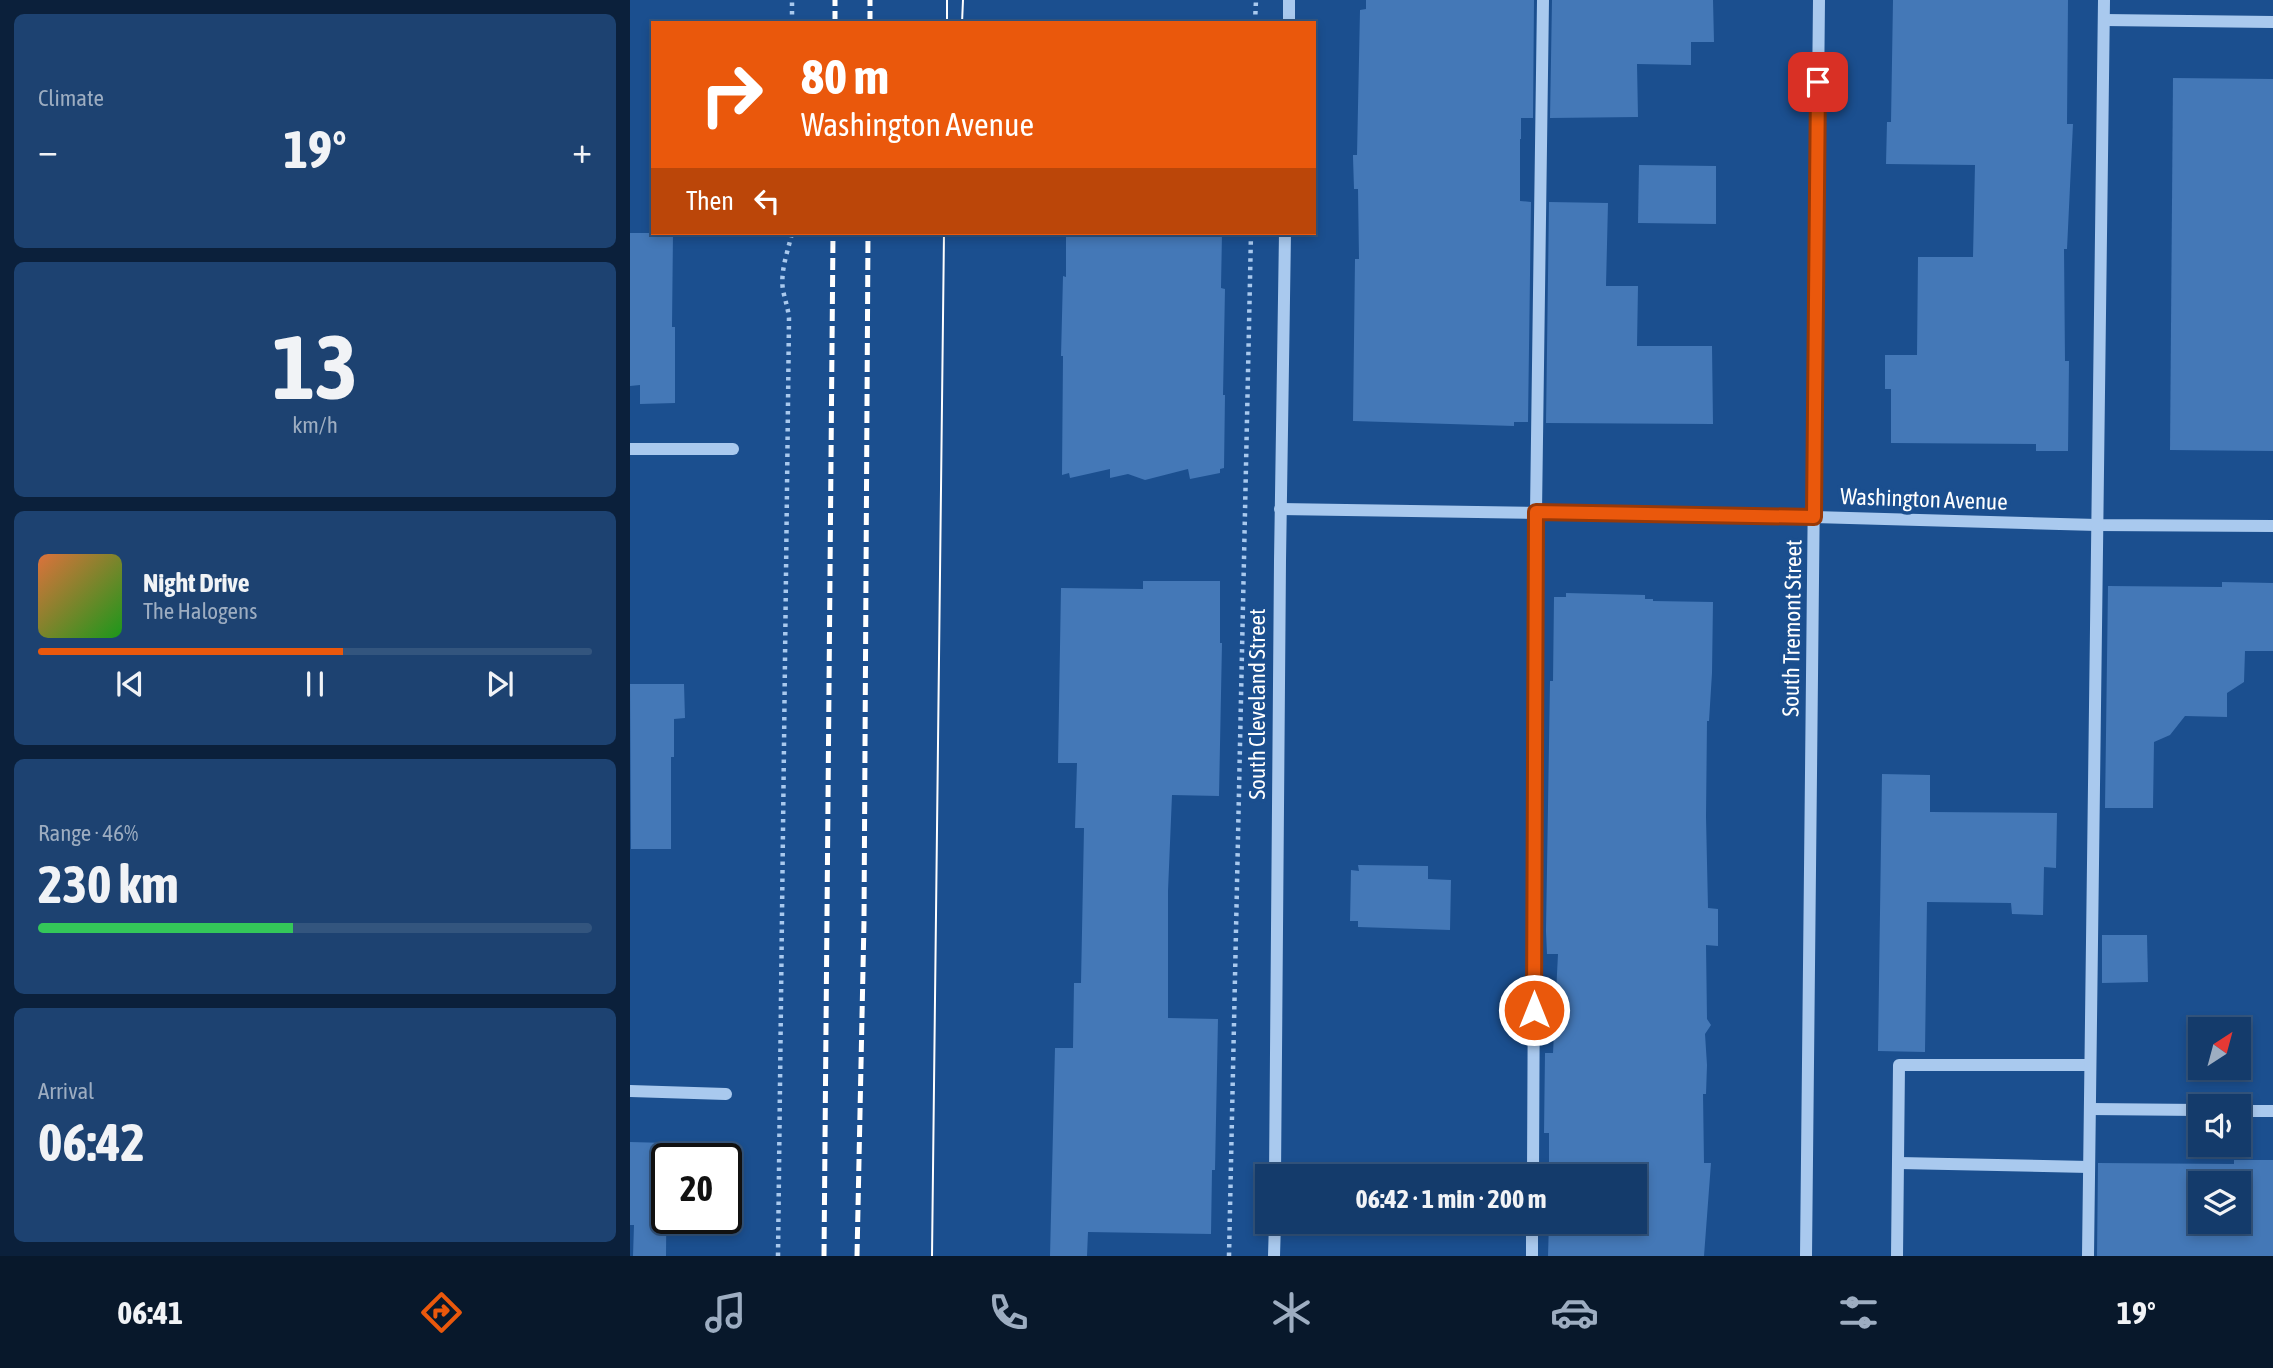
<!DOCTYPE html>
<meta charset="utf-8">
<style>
body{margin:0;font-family:"Asap Condensed",sans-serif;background:#1d4271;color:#f1f3f6;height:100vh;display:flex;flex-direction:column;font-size:26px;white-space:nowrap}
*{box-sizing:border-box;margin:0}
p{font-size:23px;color:#9dadc1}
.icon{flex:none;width:38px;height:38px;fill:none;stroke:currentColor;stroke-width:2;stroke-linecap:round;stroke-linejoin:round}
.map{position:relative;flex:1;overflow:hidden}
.drawer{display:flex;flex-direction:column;gap:14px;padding:14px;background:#0b203b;width:630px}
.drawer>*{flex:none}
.hud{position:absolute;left:21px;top:21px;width:665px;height:214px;border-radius:0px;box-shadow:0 4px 10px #0003,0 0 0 2px #33557e;background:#ea580c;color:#fff;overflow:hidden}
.needle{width:46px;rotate:36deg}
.tools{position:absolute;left:1558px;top:1017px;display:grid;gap:14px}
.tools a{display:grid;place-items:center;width:63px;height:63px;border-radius:0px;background:#143b6b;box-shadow:0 4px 10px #0003,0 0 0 2px #33557e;font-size:35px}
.speed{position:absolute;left:21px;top:1143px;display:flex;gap:14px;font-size:35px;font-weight:700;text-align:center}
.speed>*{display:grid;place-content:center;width:91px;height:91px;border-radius:50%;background:#143b6b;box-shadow:0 4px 10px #0003,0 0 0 2px #33557e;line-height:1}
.speed .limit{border:4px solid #111;border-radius:10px;background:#fff;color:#111}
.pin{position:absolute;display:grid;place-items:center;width:60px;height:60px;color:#fff;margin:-30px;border-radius:14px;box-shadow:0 4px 10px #0006}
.me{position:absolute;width:77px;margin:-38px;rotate:0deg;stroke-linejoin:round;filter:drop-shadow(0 0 5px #0008)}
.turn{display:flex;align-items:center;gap:24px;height:147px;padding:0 35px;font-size:32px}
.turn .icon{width:91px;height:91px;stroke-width:2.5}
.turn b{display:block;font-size:49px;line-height:60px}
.then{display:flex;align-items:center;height:66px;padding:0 35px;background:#0003;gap:14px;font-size:26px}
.big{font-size:52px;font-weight:700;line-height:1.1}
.drawer .tile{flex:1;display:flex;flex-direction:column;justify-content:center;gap:10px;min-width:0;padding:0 24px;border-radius:10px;background:#1d4271}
.drawer .dial{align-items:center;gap:0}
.dial b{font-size:91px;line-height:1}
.song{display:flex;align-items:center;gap:21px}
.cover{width:84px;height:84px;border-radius:10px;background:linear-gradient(135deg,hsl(20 70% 55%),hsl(120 70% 35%))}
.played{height:7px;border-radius:4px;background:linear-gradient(90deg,#ea580c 55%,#33557e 55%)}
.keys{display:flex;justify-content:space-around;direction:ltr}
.heat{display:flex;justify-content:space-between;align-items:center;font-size:38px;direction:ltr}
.charge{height:10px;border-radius:5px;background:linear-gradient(90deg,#34c759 46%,#33557e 0)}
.trip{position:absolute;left:625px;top:1164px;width:392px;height:70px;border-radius:0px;background:#143b6b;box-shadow:0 4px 10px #0003,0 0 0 2px #33557e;font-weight:700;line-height:70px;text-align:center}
.dock{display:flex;height:112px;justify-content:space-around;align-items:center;background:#08182b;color:#9dadc1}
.dock .icon{width:49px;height:49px}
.dock .on{color:#ea580c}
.dock b{font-size:32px;color:#f1f3f6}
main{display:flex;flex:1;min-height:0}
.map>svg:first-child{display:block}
.building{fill:#4478b7;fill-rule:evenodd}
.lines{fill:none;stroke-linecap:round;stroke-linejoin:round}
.path{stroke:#a9c9ee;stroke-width:4.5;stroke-dasharray:3.5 5;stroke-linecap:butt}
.minor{stroke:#a9c9ee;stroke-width:12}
.tram{stroke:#fff;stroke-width:2}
.rail{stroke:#fff;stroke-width:5;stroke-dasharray:12 5;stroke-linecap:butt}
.route-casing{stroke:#983908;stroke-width:18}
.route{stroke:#ea580c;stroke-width:12}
.labels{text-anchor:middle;stroke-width:7;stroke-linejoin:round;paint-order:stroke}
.street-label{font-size:23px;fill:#fff;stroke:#1b4f8f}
</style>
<main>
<section class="drawer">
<div class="tile"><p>Climate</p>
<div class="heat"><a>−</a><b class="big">19°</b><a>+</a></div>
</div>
<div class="tile dial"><b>13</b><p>km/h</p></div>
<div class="tile">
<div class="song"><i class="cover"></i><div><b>Night Drive</b><p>The Halogens</p></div></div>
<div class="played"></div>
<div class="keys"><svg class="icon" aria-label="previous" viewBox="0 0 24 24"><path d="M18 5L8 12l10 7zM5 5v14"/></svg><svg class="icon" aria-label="pause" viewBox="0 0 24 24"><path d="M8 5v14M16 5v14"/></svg><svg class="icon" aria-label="next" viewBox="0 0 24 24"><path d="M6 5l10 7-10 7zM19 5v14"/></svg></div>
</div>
<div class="tile"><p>Range · 46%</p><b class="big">230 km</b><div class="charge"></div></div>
<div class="tile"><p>Arrival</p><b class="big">06:42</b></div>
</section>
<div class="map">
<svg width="1643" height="1256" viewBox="0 0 1643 1256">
<rect width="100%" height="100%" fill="#1b4f8f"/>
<!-- building -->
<g class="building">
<path d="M736,0H904L903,118H891V139H890V201L901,202L898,422H884V426L723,421L725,259H729L728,189H724L723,157V155H727L730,10L736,9Z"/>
<path d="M922,0H1083L1084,42H1061V65L1007,64L1008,117L920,118Z"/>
<path d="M1263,0H1438L1437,124H1443L1437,249H1434L1435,361H1439L1438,451H1406V444L1261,443V389H1255V355H1287L1288,257H1343L1345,165L1256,164L1257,122H1261Z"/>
<path d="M1543,78L1643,79V451L1540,450Z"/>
<path d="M1009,165L1086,166V224L1008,223Z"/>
<path d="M919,202L978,203L976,286H1008L1007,346H1082L1083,424L916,423Z"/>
<path d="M0,233H43L42,327H45V403L10,404V385L0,386Z"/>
<path d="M436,233H592L591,288L595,289L593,395H595L594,468L590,469V473L560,479L558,469L515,480L498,474L480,478V469L440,478L439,473L432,475L433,356H431L433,276L436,277Z"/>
<path d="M513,581H590V643H592L589,796L542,795L538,891V1018L588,1019L585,1170H582L581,1234L458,1232L457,1256H420L425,1048H443L444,983H451L454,828H445L447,763H428L431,588L513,589Z"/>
<path d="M1592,582L1643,583V651H1615L1614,682L1597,693V717L1555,716L1540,735L1524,742L1523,808H1475L1478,586L1592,587Z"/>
<path d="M936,593L1015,595V599H1023V601L1083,602L1082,673L1079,721H1077L1076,817L1078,908L1088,909V946L1076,945L1077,1019L1081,1025L1075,1034L1077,1065L1076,1094H1073L1074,1163H1081L1074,1256H918L919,1222H1004V1176H919V1133H914L915,1053H923L928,954H917L916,931L920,681H923L924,597H936Z"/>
<path d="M0,684H54L55,718L44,719V757H41V849H1Z"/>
<path d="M1252,774L1300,775V812L1427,813L1426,868L1414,867L1413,915L1382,914L1381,903L1297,902L1295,1052L1248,1051Z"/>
<path d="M728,865L798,866V879L821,880L820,930L728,927V921H720L721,870L729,871Z"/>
<path d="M1472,935H1517L1518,982L1472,983Z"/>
<path d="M0,1142L37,1143L36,1256H3L4,1225H0Z"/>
<path d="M1604,1160H1643V1256H1467L1468,1163L1604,1164ZM1570,1183H1608V1222H1570Z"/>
</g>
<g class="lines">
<!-- path -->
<g class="path">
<path d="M162,23V0"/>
<path d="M625,23L626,0"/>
<path d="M148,1256L159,318C158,308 155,300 153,290C150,271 158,251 162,233"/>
<path d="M599,1256L621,233"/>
</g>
<!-- minor -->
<g class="minor">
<path d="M1474,20L1643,22"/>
<path d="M659,23V0"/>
<path d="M0,449H103"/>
<path d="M650,509L1184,517L1467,525L1643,526"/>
<path d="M0,1091L96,1094"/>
<path d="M1460,1109L1570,1110"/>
<path d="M1608,1111H1643"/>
<path d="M1269,1163L1459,1167"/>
<path d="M645,1176L650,561L655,233"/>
<path d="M903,1176L906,512L913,0"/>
<path d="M644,1256L645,1222"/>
<path d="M902,1256V1222"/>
<path d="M1176,1256L1189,0"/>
<path d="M1267,1256L1269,1065H1460"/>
<path d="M1458,1256L1474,0"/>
</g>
<!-- tram -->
<g class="tram">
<path d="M317,23V0"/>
<path d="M332,23L333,0"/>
<path d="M302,1256L314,233"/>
</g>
<!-- rail -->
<g class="rail">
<path d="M205,23V0"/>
<path d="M240,23V0"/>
<path d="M194,1256L203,233"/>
<path d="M227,1256L234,921L238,233"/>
</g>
</g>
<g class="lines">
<!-- route casing -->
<g class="route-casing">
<path id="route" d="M904,1010L906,512L1184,517L1188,82"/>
</g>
<!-- route -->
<use href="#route" class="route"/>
</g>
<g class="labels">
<!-- street labels -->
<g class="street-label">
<text transform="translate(1294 499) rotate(2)" y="8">Washington Avenue</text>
<text transform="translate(1162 628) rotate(-89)" y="8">South Tremont Street</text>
<text transform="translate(627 704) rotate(-90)" y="8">South Cleveland Street</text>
</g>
</g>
</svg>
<div class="tools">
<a><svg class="needle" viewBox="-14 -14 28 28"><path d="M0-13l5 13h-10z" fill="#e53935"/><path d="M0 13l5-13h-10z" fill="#9dadc1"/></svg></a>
<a><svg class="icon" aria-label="sound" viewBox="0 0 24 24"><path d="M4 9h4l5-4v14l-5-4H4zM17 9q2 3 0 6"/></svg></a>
<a><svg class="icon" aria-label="layers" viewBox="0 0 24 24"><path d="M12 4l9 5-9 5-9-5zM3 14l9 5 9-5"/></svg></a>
</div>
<div class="speed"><div class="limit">20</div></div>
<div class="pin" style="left:1188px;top:82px;background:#d93025"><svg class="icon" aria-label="arrive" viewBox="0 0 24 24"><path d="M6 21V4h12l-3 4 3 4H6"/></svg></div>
<svg class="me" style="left:904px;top:1010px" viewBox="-20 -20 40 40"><circle r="17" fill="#ea580c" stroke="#fff" stroke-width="3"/><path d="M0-11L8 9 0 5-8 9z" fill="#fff"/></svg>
<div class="trip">06:42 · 1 min · 200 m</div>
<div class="hud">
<div class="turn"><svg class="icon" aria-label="right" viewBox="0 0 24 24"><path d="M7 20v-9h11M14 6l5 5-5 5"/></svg><div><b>80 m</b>Washington Avenue</div></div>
<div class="then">Then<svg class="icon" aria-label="left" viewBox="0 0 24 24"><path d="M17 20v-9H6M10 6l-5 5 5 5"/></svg></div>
</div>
</div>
</main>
<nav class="dock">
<b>06:41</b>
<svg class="icon on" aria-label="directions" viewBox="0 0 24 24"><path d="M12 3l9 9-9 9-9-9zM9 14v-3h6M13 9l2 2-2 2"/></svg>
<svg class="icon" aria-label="music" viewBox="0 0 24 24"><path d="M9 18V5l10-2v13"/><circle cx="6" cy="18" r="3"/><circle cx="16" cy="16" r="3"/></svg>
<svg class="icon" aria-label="phone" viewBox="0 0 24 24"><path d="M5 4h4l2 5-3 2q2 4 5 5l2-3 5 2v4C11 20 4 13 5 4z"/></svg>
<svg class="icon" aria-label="climate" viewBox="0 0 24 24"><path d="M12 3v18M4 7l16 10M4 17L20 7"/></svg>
<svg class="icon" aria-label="car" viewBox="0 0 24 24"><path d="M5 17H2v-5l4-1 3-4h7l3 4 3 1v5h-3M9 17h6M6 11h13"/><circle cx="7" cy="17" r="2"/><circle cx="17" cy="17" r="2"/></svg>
<svg class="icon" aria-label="filters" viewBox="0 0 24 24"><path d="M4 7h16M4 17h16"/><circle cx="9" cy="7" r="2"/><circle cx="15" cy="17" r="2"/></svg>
<b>19°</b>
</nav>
